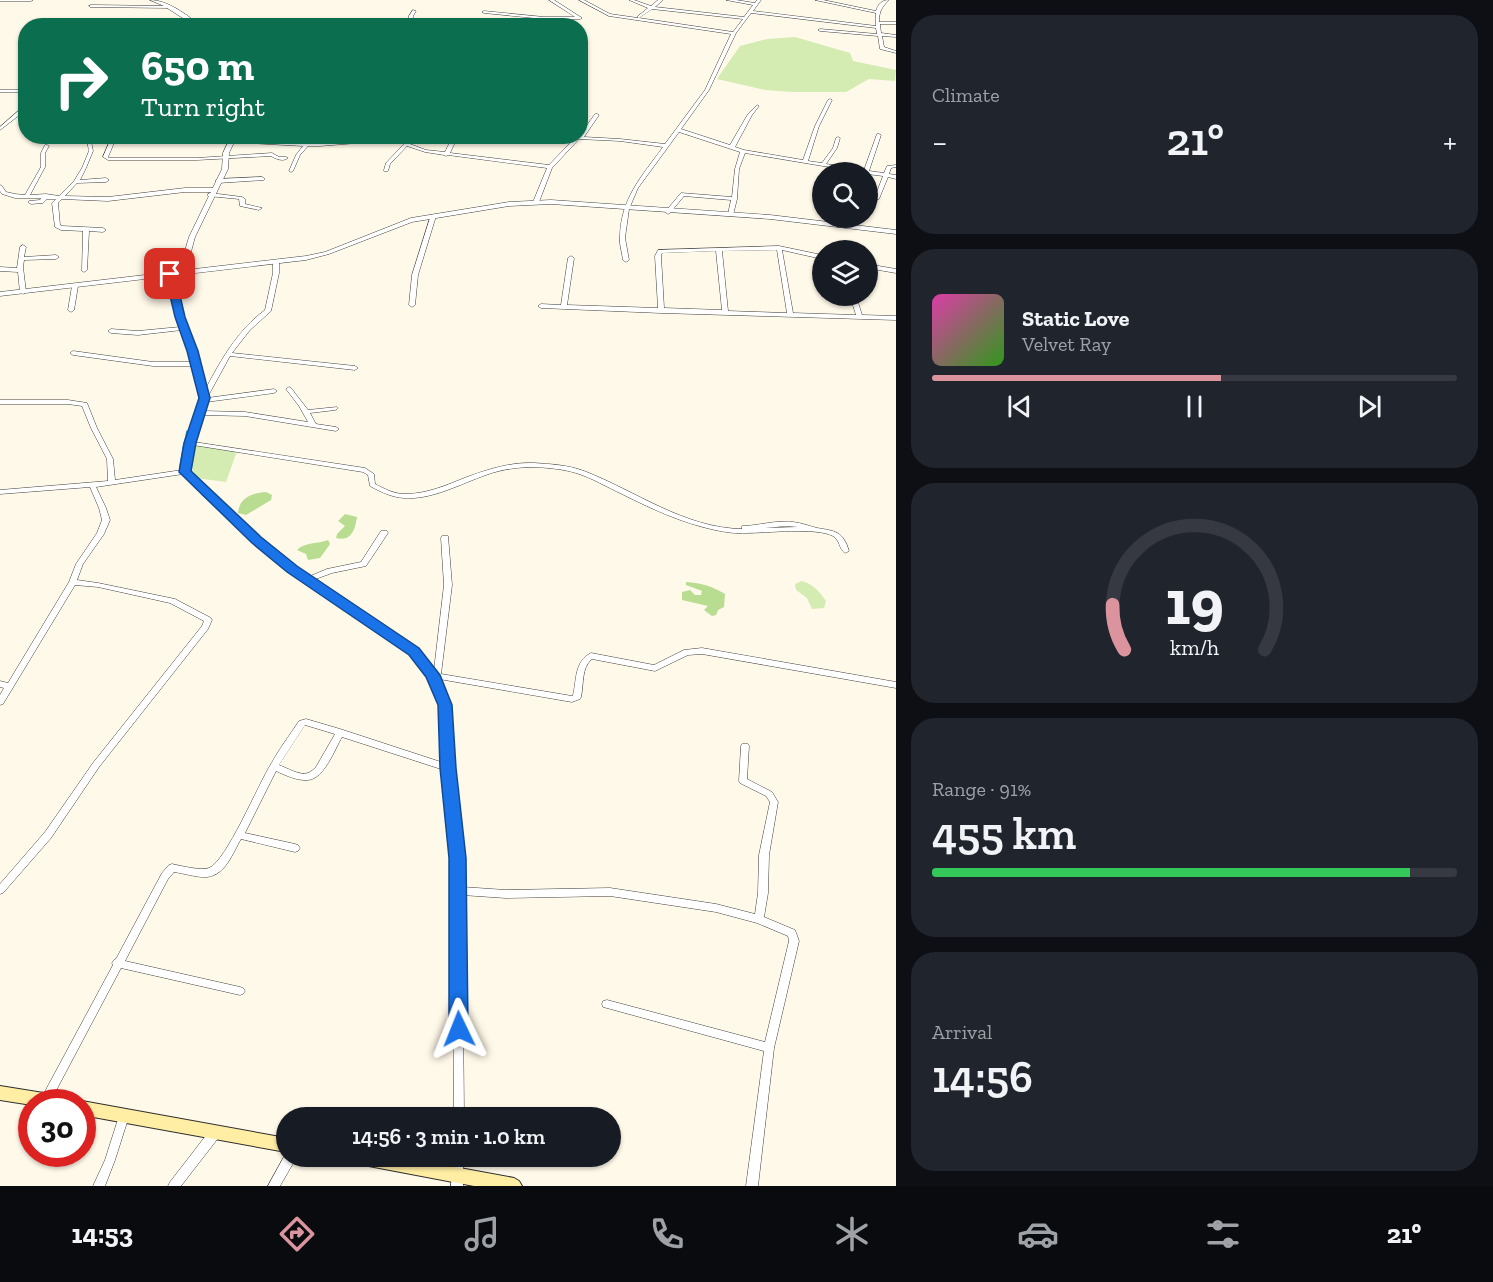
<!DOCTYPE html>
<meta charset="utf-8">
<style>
body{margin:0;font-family:"Zilla Slab",serif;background:#20242c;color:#f1f3f6;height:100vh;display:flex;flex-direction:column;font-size:22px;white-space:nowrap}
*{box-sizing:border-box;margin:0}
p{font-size:20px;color:#9ea1a6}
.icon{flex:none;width:33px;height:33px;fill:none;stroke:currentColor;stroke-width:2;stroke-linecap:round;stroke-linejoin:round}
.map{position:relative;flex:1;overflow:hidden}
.details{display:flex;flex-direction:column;gap:15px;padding:15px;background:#0d0f14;width:597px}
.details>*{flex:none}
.hud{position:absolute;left:18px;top:18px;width:570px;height:126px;border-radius:24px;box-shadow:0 2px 4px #0004;background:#0b6e4f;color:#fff;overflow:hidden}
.tools{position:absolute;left:812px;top:162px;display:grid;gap:12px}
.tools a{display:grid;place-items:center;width:66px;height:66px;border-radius:50%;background:#171b24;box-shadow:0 2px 4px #0004;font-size:30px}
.speed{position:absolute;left:18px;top:1089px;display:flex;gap:12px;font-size:30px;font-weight:700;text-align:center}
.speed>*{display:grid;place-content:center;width:78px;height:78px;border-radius:50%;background:#171b24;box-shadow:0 2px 4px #0004;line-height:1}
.speed .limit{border:9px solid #d22;background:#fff;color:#111}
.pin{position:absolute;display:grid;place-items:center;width:51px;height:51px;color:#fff;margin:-26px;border-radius:12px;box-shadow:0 3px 9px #0006}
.me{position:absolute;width:66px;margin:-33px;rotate:358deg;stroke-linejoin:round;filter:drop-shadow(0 0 4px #0008)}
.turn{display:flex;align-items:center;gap:21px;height:126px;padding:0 24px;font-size:27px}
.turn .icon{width:78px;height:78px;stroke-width:2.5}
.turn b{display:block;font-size:42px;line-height:51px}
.big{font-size:45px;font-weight:600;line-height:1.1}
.details .card{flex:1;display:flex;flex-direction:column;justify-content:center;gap:9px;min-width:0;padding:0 21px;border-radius:24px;background:#20242c}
.details .dial{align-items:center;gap:0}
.dial svg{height:156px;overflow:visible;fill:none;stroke:#363941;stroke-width:7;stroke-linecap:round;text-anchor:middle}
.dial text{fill:#f1f3f6;stroke:none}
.song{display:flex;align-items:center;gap:18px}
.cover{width:72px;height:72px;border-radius:9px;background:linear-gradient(135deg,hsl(320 70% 55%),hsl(110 70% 35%))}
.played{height:6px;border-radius:3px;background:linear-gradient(90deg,#db939e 55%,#363941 55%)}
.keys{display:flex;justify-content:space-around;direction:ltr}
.heat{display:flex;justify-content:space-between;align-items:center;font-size:33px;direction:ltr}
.charge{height:9px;border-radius:4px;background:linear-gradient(90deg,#34c759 91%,#363941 0)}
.trip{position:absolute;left:276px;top:1107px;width:345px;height:60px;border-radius:30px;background:#171b24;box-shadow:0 2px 4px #0004;font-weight:600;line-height:60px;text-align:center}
.tabs{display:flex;height:96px;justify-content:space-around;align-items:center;background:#090b0e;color:#9ea1a6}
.tabs .icon{width:42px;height:42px}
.tabs .on{color:#db939e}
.tabs b{font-size:27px;color:#f1f3f6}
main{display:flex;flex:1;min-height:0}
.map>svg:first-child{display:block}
.green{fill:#d4ebb1}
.forest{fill:#b8dc90}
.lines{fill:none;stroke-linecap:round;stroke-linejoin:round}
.stream-far1{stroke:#2e9fd4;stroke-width:1.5}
.stream{stroke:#2e9fd4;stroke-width:2}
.minor-casing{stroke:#3e3e3e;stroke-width:1}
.tertiary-casing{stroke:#3e3e3e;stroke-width:1}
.secondary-casing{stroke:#2d2d2d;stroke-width:2}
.minor{fill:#fff;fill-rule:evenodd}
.tertiary{fill:#fff;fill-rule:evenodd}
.secondary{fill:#ffeea4;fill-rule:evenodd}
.route{fill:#1a73e8;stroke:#114b97;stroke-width:1.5}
</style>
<main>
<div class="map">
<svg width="896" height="1186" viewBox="0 0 896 1186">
<rect width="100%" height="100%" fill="#fff9e9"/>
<!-- green -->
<g class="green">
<path d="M795,37L850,53L853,61L896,70L895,81L869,79L846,92H793L765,90L717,79L740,46L767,39Z"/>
<path d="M194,445L237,451L226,482L196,478C191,467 188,456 194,445Z"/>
<path d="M802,581C814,585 819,591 826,601L824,608L812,609L807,598L796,590L795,584Z"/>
</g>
<!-- forest -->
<g class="forest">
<path d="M266,492L272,495L271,500L246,515L238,513C239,498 252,493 266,492Z"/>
<path d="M345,514L357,517C355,529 352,542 336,538L337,534L345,526L338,521Z"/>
<path d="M328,540L330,544L320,558L308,560L306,554L297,550C304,542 318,544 328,540Z"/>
<path d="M686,582C702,583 712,586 725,594L724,607L718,610L716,615L712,616L704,610L708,606L682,600V592L690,590L695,595H701L702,591L686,585Z"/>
</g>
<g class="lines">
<!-- stream-far1 -->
<path class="stream-far1" d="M184,446L187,431"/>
<!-- stream -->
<g class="stream">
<path d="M189,466L193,475L205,487"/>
<path d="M180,468L184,445"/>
<path d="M183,474L197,489"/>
<path d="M202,494L261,547"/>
</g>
<!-- minor casing -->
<g class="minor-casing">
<g id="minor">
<path d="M0,0H33L31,1H0Z"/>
<path d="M549,0H554L582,18L580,19H544L484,13L482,12L484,11L544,17H575Z"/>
<path d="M579,0H584L610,14L638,18V16L648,8L629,0H634L651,6L658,0H663L655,7L744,17L753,5L726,0H736L755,3L757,0H761L753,11L876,26V13L815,0H823L876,11C878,4 882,0 889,0C882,7 879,11 879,22H896V24H880L881,33L896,35V37L882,36L884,47L896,51V53L880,49L878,36L820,31L818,30L820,29L877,34L876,28L751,13L736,33L709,90L681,129L730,145L748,114L757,105L759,106L752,115L735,147L744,150L803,160L815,126L828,100L830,99L832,100L819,126L808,161L822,163L833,148L836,138L838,137L840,138L837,148L826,164L864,170L877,134H879L881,135L869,171L884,173L887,166L896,165V167L891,168L889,174L896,175V179L888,177L879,199L867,202V198L875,197L883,176L867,174V172L823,166L745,153L739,169L737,199L733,215L728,214L731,200L684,196L670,213L668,214L665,212L681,193L732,197L735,169L740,152L679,132L638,188L629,209L625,238L629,260L626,262L623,260C622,252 619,244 620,236C621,198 642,176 663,147L620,141L579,139L552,168L539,202L536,204L533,202L547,168L448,155L446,156L444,155L425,152L407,146L390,164L388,171H384V170L386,163L405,143L406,139L320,146H308L300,155L293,171L291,172L289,171L296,155L303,146L231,142L229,141L231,140L320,144L398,136H412L409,140L410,144L426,150L445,152L453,136H458L450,153L549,165L576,137L580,136V135L595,114H597L599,115L584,137L620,139L665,144L705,90L731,34L609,16ZM652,9L743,19L733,32L639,18Z"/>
<path d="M91,5L169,6L171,7L169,8L90,7L89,6Z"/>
<path d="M413,10L416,11L413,16L412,26H408L409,16Z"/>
<rect x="0" y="90" width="26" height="2"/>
<path d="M24,106H26V110L0,130V127Z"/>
<path d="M86,136H90L93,151L86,168L80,180L106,178L109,180L106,182L77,183L65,196L108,197L185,188H213L216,190L213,192H185L108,201L62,199L58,203L60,225L62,226L103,228L106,230L103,232L89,231L87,270L84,272L82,271L83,231L61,230L55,227L52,203L56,199H47L43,203L31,204L28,202L29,201L40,200L41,198H15L2,194L0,191V185L2,186L6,192L15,194L25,195L41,167V153L45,145H47L49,146L45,153V167L30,195L46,194L59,196L74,181L82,168L89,151Z"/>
<path d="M112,136H117L108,157L109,158H197L272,153L279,157H286L288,158C283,162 276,159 271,156L197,160H108L103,157Z"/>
<path d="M262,177L265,179L264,180L218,183L215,181L218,179Z"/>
<path d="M210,193L242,197L245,199V204L262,208L259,210L240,206L239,199L208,196V194Z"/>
<path d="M431,215L436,216L418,275L415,305L412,307L409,305L412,275Z"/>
<path d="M23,245L26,247L24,257L56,255L59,257L56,259L24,260L23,267L26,292L23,294L20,292L18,272L0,271V267L17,268L20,247Z"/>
<path d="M779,246L822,255V259L782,250L793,313L856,315L850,296H856L862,315L896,316V320L661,313L541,308L538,306L541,304L561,305L568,258L571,256L574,258L567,305L658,308L655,256L658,250ZM777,250L787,313L728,311L722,251ZM716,251L722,310L664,308L661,256L662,253Z"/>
<path d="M276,260L279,262V273L271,311L250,330L232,353L355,366L358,368L355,370L230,356L207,398L274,389L277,391L274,393L206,402L203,411L245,412L308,422L299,406L286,389L289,387L291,388L308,410L337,407L338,408L337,409L335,410L310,413L316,424L336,427L339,429L336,431L245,416L202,415L194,442L365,468L374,474L375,484C385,489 394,494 405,494C427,494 447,485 467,477C489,469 511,462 534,463C550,464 568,465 584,471C636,491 684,528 742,529V526H745C761,525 777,520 793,522C802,523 809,526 817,528C835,531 843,531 849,551L845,553C839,549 840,540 833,536C816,527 767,533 747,533C736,534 725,532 715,530C682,523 652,509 622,494C607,487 592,478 576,473C563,469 549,468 536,467C519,467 502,469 486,475C460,484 432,500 404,498C391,497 381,492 370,486L368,475L363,472L193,445L188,472L282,557L308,577L327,569L361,562L381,531H387L388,533L366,566L332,573L313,580L409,643L434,670L444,585L441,538L442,536H448L452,585L441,674L572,696L573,695C577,679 574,662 591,653L654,665L684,650L702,648L896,682V688L702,654L688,655L655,671L592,659C581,668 584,684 581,697L580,699L572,702L439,679L449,704L452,768L462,858V887L506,890L610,888L716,904L755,914L758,893L759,855L770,802L766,796L740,783L739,781L741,746L742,744H748L749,746L747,779L772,792L778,802L769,855L768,893L764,917L795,930L799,941L774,1048L758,1186H746L764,1051L607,1008L603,1007L602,1004L603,1001L607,1000L765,1042L789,941L788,936L757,923L716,912L610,896L506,898L462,895L464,1118H454L452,858L444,770L342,737C335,749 324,779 308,780C297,781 285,775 276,771L245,833L295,844L298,845L300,848L298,851L295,852L241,839C233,852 226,875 207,877C199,878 182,873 174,872L168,879L125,961L240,987L243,988L245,991L243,994L240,995L121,968L50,1102H42L41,1100L42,1097L113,965L112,963L114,960L116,959L162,873L169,865L172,864C181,866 202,871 209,868C226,862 259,783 271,764C279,749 290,735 299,721L306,719L340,729L444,763L441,704L430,676L403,647L304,582L276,561L183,474L96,487L106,508L110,520L104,534L83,564L77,580L98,583L175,599L211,618L212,620L208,629L99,767L51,838L3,893L0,894V884L45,832L93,763L202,626L204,621L170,603L98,587L75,585L3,704L0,705V695L4,688L0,687V681L8,683L69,582L76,564L97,533L102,520L99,508L90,487L0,494V490L108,481L107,459L91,428L82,406L68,404H0V400H68L87,403L97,428L113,459L115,480L182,470L187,443L201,398L193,366H153L73,355L70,353L73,351L153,362H192L182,330L138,335L111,333L108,331L111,329L138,331L180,327L167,274L168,273H172L183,317L195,351L205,390C221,360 237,331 265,310L273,273V262ZM786,526L798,527L765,528ZM305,725L335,734L316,767C314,769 311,772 308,773C300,776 287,768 279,765Z"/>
<path d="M867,264L896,269V273L867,268Z"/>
<path d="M75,284L78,286L74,310L71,312L68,310L72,286Z"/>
<path d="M124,1111L128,1112L129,1116L115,1160L105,1186H93L105,1160L119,1116L120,1112Z"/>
<path d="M215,1128L219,1129L220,1133L219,1137L181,1186H168L170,1182L211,1129Z"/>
<path d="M286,1153V1156H296L295,1160L280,1186H268Z"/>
<path d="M453,1156H463V1186H451Z"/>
</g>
</g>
<!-- tertiary casing -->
<g class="tertiary-casing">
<g id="tertiary">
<path d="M150,0C168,0 187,15 201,26H195L164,6Z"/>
<path d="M231,136H237L229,153L228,169L195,237L186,270L306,256L325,252L411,218L509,202L551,200L770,215L896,230V234L770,219L551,204L509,206L412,222L329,254L306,260L0,296V292L179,271L189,237L222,169L223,153Z"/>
</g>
</g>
<!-- secondary casing -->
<g class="secondary-casing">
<g id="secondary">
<path d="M0,1086L56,1095L61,1097L63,1102H32V1105L0,1100Z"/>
<path d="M82,1101L286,1138V1152L82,1115V1102H78Z"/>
<path d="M346,1156H395L514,1178L519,1181L522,1186H474L353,1163L348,1161Z"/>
</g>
</g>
<!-- minor -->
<use href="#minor" class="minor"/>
<!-- tertiary -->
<use href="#tertiary" class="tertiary"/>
<!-- secondary -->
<use href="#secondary" class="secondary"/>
</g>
<!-- route -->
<path class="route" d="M166,271L175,274L185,317L198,351L210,398L196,443L191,471L261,537L297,566L419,648L440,675L452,705L456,768L466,858L468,1029L465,1035L459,1038L452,1035L449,1029V858L440,768L438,705L426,677L409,655L287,572L252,543L179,472L184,443L199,398L187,351L175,317L165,274Z"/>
</svg>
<div class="tools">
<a><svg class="icon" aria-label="search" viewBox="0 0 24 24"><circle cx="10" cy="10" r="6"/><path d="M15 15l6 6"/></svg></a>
<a><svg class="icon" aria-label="layers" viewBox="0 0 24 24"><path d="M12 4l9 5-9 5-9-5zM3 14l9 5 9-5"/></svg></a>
</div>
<div class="speed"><div class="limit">30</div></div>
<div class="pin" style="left:170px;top:274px;background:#d93025"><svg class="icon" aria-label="arrive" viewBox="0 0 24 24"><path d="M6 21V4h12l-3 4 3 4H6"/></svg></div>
<svg class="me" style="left:459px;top:1029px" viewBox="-20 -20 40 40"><path d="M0-17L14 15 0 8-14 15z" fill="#1a73e8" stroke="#fff" stroke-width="4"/></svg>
<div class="trip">14:56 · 3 min · 1.0 km</div>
<div class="hud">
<div class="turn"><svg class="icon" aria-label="right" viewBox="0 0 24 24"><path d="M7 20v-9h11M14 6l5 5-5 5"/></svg><div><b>650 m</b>Turn right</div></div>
</div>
</div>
<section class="details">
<div class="card"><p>Climate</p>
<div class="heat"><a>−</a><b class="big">21°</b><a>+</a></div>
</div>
<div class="card">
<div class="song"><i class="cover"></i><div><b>Static Love</b><p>Velvet Ray</p></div></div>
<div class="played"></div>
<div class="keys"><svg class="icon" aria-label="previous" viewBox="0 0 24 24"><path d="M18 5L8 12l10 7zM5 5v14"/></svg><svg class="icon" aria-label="pause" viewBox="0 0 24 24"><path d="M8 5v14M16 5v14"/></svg><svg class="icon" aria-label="next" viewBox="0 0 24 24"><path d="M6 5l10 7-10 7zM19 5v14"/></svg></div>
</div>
<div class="card dial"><svg viewBox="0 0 100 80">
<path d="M14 69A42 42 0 1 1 86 69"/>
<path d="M14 69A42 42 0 0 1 8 46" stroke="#db939e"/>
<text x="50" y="56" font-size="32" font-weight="700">19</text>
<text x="50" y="72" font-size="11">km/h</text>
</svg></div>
<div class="card"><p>Range · 91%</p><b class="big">455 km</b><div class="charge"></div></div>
<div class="card"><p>Arrival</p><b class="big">14:56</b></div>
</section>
</main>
<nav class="tabs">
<b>14:53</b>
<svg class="icon on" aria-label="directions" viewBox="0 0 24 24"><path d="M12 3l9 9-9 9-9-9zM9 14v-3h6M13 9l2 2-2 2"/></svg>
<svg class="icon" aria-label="music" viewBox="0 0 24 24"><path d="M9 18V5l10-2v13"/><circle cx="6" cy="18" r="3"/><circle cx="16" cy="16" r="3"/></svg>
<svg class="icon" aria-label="phone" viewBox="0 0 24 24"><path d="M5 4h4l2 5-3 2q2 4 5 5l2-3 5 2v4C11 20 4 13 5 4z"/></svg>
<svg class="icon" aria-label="climate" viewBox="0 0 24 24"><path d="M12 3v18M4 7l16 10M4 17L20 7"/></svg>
<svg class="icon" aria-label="car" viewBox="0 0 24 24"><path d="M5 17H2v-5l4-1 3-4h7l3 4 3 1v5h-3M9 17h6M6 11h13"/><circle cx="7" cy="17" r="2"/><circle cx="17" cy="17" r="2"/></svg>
<svg class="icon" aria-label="filters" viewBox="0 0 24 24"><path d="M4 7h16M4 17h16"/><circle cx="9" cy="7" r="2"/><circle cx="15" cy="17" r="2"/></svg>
<b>21°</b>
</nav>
